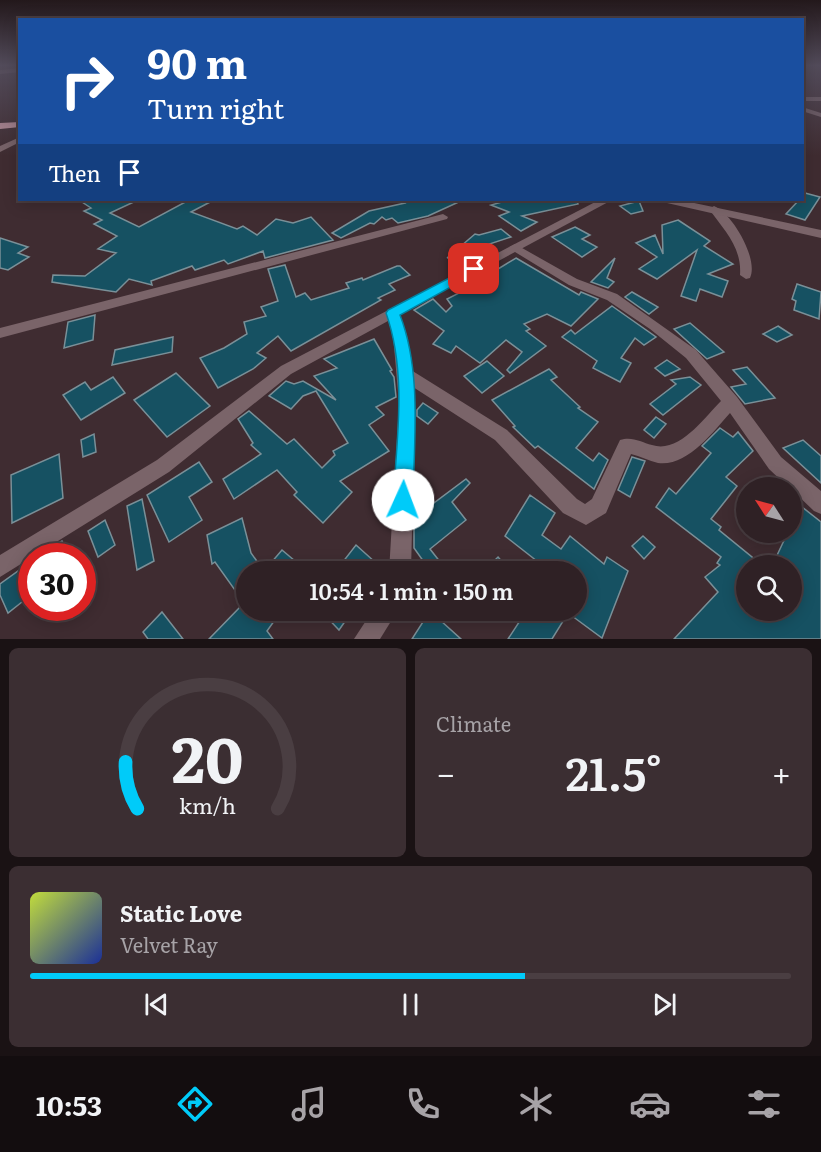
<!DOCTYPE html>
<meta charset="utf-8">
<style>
body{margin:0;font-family:Literata,serif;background:#3b2e32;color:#f1f3f6;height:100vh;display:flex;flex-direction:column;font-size:22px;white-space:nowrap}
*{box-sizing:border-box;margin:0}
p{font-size:20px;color:#a7a3a7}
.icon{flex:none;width:33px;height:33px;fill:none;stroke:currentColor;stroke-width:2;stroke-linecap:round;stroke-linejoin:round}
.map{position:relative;height:639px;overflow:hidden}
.sheet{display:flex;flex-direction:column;gap:9px;padding:9px;background:#1a1214;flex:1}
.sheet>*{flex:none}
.guide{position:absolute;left:18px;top:18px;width:786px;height:183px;border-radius:0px;box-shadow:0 3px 15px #0003,0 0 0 2px #4a3e42;background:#1a4fa0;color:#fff;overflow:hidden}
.needle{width:39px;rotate:306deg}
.controls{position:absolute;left:736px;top:477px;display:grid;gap:12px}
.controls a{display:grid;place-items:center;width:66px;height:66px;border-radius:50%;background:#2f2125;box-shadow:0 3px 15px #0003,0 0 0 2px #4a3e42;font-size:30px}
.speed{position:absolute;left:18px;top:543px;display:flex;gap:12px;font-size:30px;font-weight:700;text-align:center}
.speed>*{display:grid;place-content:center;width:78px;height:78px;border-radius:50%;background:#2f2125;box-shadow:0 3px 15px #0003,0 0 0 2px #4a3e42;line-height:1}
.speed .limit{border:9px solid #d22;background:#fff;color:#111}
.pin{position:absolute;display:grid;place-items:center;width:51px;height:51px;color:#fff;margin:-26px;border-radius:12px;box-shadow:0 3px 9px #0006}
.me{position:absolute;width:66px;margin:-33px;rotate:2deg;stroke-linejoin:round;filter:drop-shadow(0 0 4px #0008)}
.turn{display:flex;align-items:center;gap:21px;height:126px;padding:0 30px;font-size:27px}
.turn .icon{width:78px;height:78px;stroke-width:2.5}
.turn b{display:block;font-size:42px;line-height:51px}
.then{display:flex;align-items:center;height:57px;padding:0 30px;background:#0003;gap:12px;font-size:22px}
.big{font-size:45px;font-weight:600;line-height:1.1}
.sheet .widget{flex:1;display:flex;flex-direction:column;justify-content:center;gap:9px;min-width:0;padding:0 21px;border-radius:9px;background:#3b2e32}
.sheet .dial{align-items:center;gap:0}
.dial svg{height:156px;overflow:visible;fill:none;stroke:#4a3e42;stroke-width:7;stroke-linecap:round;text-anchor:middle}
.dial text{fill:#f1f3f6;stroke:none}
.song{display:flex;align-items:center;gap:18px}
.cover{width:72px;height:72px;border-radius:9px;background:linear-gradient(135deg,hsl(70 70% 55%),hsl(230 70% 35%))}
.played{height:6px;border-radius:3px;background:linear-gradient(90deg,#00cbf9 65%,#4a3e42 65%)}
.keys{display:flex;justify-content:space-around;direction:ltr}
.heat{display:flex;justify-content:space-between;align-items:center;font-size:33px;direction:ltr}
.sheet .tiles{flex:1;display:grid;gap:9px;grid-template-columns:1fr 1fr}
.widget:last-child{grid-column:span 2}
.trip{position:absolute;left:236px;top:561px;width:351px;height:60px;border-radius:30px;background:#2f2125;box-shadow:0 3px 15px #0003,0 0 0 2px #4a3e42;font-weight:600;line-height:60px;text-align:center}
.tab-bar{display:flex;height:96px;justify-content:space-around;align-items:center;background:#130d0f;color:#a7a3a7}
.tab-bar .icon{width:42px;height:42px}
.tab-bar .on{color:#00cbf9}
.tab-bar b{font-size:27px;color:#f1f3f6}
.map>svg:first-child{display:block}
.building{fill:#165162;stroke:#7a9098;stroke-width:1.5}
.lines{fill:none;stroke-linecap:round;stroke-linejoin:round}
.minor{fill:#7a6469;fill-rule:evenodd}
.tertiary{fill:#7a6469;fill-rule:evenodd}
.primary{fill:#c1949f;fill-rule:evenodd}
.route{fill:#00cbf9;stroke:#0084a2;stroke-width:1.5}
</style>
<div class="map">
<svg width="821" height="639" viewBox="0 0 821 639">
<rect width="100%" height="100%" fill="#3f2c31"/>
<!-- building -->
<g class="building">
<path d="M805,193L820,197L805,220L786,214L799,200H802Z"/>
<path d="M79,200H138L110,213L139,227L189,200H214L191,212L237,229L243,226L257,235L276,219L293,223L311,217L333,240L265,258L263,251L228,264L224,260L195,270L192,266L151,281L152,285L129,279L116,292L52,282L53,275L85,276L116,253L98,249L117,236L94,224L102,220L84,211L91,208Z"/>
<path d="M402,200H463L428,216L398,223L392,218L386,220L382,217L374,224L370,223L341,238L332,233L369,211L405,203Z"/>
<path d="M509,200H577L578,204L522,216L537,222L521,231L499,216L509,212L491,205Z"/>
<path d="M639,201L643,211L631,214L620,206Z"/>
<path d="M678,220L710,241L704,246L733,264L708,274L728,281L722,297L700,289L696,301L681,296L697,250L657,279L639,269L657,257L636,243L655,235L663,254L662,225Z"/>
<path d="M575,227L590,235L582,239L597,247L582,257L552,237Z"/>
<path d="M501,229L511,237L447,258L475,234L479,235Z"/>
<path d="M0,238L28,247L18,253L29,257L8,270L0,268Z"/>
<path d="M516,258L579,295L581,292L598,299L571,326L547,314L524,324L530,329L526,331L546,346L510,373L507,370L522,352L506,340L480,363L456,346L451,353L433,344L444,331L414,310L433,299L446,312L452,306L447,299L475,285L467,281L493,266L498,269Z"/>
<path d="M615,258L607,278L614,282L608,288L591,282Z"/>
<path d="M285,265L296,297L305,293L311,300L349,288L346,283L362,278L363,280L397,266H400L410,275L389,284L395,290L378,298L381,300L291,351L278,336L257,353L266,358L253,369L218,388L200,358L224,348L247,334L244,322L266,316L261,307L278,301L268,269Z"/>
<path d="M797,284L821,292L819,319L794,310L796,301L792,299Z"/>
<path d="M632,292L658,307L649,314L625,297Z"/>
<path d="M612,306L656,337L644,345L635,338L621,358L631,363L620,382L593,368L597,361L562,337L571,330L575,334Z"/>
<path d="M95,315L93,340L64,348L68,322Z"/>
<path d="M690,323L724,352L707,359L674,329Z"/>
<path d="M778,326L792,335L777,342L763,334Z"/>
<path d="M173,337L172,352L112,365L115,350Z"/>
<path d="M374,339L392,370L390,371L394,377L396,397L376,407L384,415L369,425L389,451L340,481L352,492L323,523L294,495L297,492L277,470L234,499L223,479L261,454L251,445L253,443L238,419L249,411L287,444L294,439L322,468L335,455L333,451L348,443L316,391L303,396L291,409L269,396L286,381L294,384L303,381L336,400L314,376L337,368L324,359Z"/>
<path d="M667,360L680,369L665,376L655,368Z"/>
<path d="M487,361L504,376L482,393L464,376Z"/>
<path d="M747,367L775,398L745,404L731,387L746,384L733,370Z"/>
<path d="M549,369L557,377L551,380L580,407L578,408L598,422L576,448L593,461L599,453L608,460L594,489L538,446L535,448L513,427L515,426L492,400Z"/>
<path d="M176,373L210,406L167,437L134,400Z"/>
<path d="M113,377L125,393L81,420L63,395L85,382L91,390Z"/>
<path d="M690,377L701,385L663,415L650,404L676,384L671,380Z"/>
<path d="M423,403L438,413L428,424L417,416V410Z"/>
<path d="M656,417L666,424L654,438L644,430Z"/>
<path d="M720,428L733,437L738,432L753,451L726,477L737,486L711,519L721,527L719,530L763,566H747V610H792V566H772L788,532H792V509L797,503L821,522V639H674L718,592L705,577L720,565L717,563L721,557L656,507L669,488L676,494L711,453L702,446Z"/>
<path d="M94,434L96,452L83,457L81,440Z"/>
<path d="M803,440L821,456V483L783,448Z"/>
<path d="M59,454L63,498L12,523L11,475Z"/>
<path d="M632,457L645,461L630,497L618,490Z"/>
<path d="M199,462L212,482L189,497L202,520L169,542L147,495Z"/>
<path d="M466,479L470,483L452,502L466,520L430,549L448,572H431L414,548V525L429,513L426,509Z"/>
<path d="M530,495L555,513L542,535L561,549L570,536L604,564L607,557L628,571L602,638L568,613L552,639H508L527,610H576V572H551L505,536Z"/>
<path d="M142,499L154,561L137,570L127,506Z"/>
<path d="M242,518L251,553L264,571L282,550L308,572H246V585L237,593L215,562L212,564L207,535Z"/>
<path d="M105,520L115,545L98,557L88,531Z"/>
<path d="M643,536L655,547L644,559L632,546Z"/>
<path d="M62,541L70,556H38L42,553Z"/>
<path d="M356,545L386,572H335Z"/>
<path d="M498,557L511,572H483Z"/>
<path d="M32,561V594L8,613L0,595V584Z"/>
<path d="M245,602L246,610H282L267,631L273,639H209Z"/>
<path d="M320,610H353L339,630Z"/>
<path d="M430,611L461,639H412Z"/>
<path d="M162,612L183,639H148L143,632Z"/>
</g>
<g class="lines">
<!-- minor -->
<g class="minor">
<path d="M20,68V72L0,74V70Z"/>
<rect x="802" y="97" width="19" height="4"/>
<path d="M802,107L821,113V117L802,111Z"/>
<path d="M20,137V142L0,152V146Z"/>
<path d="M714,206C732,213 759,259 750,278L746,279L740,275C742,247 724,230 709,209Z"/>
<path d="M443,214L448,217L447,219L0,338V328Z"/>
<path d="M515,244L577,279L617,294L696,350L737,397L781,457L821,491V514L814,511L792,490V488H789L769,469L730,413C713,432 687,467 658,463C649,461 640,456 631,454L606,513L586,525L563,513L495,440L413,387L415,404L411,572H389L399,404L393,335L388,321L291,374L169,472L0,577V555L157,460L281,366ZM515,252L569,285L607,300L650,329L686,358L721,401C704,418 679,454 652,445C641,442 632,436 620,440L592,499L585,504L577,499L507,430L411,370L407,335L399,315Z"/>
<path d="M373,610H398L380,639H354Z"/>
</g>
<!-- tertiary -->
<g class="tertiary">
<path d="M599,200H612L519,250L515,251L509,247Z"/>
<path d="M661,200H680L821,230V238L667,203Z"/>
</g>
<!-- primary -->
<path class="primary" d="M20,122V127L0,129V123Z"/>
</g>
<!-- sky -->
<linearGradient id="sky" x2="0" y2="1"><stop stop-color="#23181b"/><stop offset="0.42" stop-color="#524b5a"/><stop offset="1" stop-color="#524b5a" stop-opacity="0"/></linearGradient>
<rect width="821" height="156" fill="url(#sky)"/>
<!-- route -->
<path class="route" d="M474,265L480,269L478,272L400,315C422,372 414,440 413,500L410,507L403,509L396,507L393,500C397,439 407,372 386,313L388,310Z"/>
</svg>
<div class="controls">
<a><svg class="needle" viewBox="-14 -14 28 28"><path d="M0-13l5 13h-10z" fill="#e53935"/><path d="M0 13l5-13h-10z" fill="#a7a3a7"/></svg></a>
<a><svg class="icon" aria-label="search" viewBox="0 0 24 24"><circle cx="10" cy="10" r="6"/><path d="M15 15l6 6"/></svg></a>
</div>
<div class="speed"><div class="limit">30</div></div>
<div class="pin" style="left:474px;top:269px;background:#d93025"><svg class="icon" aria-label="arrive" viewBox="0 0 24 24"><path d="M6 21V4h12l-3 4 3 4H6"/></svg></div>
<svg class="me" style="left:403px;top:500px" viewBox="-20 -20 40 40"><circle r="19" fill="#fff"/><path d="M0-13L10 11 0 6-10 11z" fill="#00cbf9"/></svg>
<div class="trip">10:54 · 1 min · 150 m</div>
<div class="guide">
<div class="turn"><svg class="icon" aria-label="right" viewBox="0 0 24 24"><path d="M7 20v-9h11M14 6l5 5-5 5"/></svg><div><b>90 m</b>Turn right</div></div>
<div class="then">Then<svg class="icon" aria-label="arrive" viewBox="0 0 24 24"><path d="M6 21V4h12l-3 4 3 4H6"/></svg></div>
</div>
</div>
<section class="sheet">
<div class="tiles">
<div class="widget dial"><svg viewBox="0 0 100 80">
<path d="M14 69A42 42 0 1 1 86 69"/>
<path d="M14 69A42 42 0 0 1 8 45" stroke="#00cbf9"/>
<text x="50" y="56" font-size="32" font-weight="700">20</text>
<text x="50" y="72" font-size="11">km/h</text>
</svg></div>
<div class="widget"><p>Climate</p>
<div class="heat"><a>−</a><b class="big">21.5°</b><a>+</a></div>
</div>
<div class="widget">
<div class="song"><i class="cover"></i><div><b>Static Love</b><p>Velvet Ray</p></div></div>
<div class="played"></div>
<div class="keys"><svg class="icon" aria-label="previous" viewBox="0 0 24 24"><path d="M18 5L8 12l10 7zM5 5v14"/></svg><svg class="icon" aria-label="pause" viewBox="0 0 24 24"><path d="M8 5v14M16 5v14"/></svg><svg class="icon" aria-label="next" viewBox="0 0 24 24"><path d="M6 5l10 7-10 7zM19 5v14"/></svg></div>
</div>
</div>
</section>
<nav class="tab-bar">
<b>10:53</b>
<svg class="icon on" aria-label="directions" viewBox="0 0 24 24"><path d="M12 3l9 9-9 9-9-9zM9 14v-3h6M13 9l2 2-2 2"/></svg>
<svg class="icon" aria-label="music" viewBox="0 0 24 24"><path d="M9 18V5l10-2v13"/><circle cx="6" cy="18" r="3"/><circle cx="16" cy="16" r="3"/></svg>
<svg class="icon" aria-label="phone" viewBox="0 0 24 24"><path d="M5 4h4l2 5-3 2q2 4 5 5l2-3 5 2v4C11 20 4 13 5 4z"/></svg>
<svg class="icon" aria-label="climate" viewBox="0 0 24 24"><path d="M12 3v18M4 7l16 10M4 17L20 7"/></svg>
<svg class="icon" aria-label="car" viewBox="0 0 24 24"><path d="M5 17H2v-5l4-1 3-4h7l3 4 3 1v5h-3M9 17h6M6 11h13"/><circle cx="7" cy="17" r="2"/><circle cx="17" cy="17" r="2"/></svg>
<svg class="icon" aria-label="filters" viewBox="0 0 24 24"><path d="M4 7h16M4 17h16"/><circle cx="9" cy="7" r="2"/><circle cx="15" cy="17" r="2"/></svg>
</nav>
